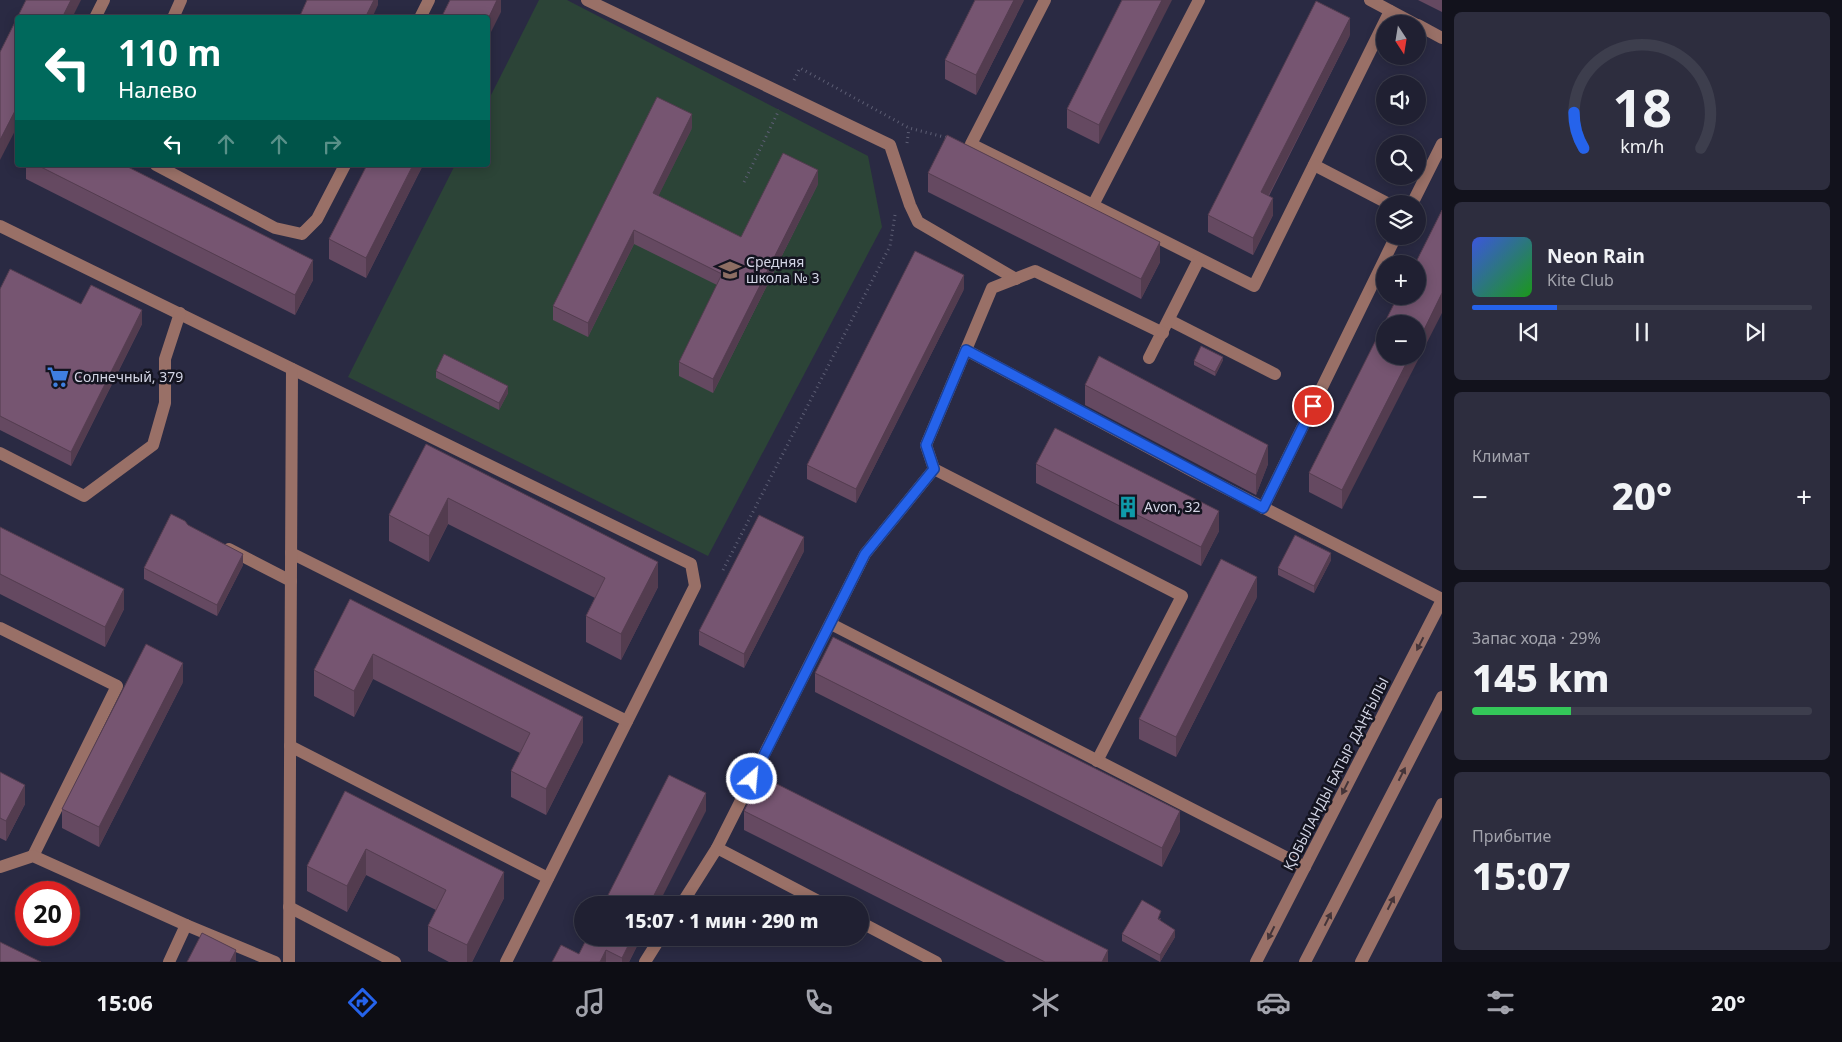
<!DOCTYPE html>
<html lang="ru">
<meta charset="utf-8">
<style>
body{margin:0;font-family:"Noto Sans",sans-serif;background:#2d2d3e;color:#f1f3f6;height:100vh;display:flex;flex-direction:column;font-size:19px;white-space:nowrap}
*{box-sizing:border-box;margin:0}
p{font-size:16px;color:#a2a3ac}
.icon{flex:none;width:28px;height:28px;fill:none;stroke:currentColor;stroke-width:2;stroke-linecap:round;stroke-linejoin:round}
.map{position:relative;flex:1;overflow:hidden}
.details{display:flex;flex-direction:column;gap:12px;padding:12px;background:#12121c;width:400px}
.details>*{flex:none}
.banner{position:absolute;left:15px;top:15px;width:475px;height:152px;border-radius:5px;box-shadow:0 2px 12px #0003,0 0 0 1px #3d3e4d;background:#00695c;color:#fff;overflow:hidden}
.needle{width:32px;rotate:168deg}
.tools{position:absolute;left:1376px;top:15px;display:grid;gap:10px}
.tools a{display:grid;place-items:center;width:50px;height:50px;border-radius:50%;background:#202032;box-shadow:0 2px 12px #0003,0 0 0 1px #3d3e4d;font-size:25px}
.speed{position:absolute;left:15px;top:881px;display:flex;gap:10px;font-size:25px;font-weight:700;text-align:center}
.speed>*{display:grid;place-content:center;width:65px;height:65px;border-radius:50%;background:#202032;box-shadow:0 2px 12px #0003,0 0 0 1px #3d3e4d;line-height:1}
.speed .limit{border:8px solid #d22;background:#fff;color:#111}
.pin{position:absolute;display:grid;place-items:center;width:42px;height:42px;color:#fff;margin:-21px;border:2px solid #fff;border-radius:50%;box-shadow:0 1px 5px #0007}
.me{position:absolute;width:55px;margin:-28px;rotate:27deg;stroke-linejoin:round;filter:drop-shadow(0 0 4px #0008)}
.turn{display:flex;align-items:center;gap:18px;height:105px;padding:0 20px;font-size:22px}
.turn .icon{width:65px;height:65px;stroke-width:2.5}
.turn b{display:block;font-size:35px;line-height:42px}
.lanes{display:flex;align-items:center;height:48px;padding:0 20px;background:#0003;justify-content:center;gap:25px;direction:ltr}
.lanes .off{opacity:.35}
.big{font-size:38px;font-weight:800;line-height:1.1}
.details .widget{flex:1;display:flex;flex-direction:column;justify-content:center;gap:8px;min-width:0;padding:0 18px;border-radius:8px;background:#2d2d3e}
.details .dial{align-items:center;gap:0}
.dial svg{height:130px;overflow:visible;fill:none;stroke:#3d3e4d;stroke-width:7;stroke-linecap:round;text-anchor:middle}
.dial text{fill:#f1f3f6;stroke:none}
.song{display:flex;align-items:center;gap:15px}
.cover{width:60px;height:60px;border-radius:8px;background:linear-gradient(135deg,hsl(230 70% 55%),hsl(120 70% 35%))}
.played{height:5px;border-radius:2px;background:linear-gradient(90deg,#2563eb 25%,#3d3e4d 25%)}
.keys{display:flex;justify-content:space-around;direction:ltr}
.heat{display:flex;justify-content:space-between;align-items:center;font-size:28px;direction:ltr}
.charge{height:8px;border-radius:4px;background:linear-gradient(90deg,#34c759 29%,#3d3e4d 0)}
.trip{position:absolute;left:574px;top:896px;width:295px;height:50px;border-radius:25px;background:#202032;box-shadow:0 2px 12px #0003,0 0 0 1px #3d3e4d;font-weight:800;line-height:50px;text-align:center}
.dock{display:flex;height:80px;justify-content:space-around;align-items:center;background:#0d0d14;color:#a2a3ac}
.dock .icon{width:35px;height:35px}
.dock .current{color:#2563eb}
.dock b{font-size:22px;color:#f1f3f6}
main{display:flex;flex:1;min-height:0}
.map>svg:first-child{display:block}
.green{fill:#2c4437}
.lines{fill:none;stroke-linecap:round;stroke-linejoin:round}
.path{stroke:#5d5e74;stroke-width:3;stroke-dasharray:1 4;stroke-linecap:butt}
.minor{stroke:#997067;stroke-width:12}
.wall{fill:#654961}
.shaded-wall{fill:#533c4f}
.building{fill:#765571;stroke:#533c4f}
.oneway{fill:#433439}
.route-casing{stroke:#184099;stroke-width:12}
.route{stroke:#2563eb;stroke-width:9}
.labels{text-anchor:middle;stroke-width:5;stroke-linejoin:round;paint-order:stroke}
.poi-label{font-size:14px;fill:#d3d5e5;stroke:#141420;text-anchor:start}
.street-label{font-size:14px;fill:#d3d5e5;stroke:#141420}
</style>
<main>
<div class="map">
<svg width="1442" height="962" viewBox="0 0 1442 962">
<rect width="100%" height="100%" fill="#2a2a43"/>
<!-- green -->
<path class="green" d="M539,0H567L868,156L882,227L708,556L348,377L455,165H488V101Z"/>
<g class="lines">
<!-- path -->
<g class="path">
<path d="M794,80L800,68L909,128L948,138"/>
<path d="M907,143L909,128"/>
<path d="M744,182L779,110"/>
<path d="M723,570L890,246L895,215"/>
</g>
<!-- minor -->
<g class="minor">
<path d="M587,0L890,145L910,205L918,222L1016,279"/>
<path d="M1045,0L971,144L1254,286L1390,11"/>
<path d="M1370,0L1415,24"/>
<path d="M95,18L104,0"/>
<path d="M173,18L181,0"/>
<path d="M420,18L429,0"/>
<path d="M1418,25L1442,38"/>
<path d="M156,165L275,228L302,234L317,219L345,165"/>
<path d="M1314,165L1389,204"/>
<path d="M1412,204L1442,144"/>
<path d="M1093,205L1199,0"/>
<path d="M0,226L691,564L695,586L506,962"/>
<path d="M1169,320L1275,374"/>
<path d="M966,350L1192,471L1442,599"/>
<path d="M1149,358L1199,259"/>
<path d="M0,453L84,496L153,445L165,403V359L180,313"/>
<path d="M934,469L1182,596L1097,761"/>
<path d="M1263,508L1396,236"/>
<path d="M229,549L291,581"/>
<path d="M291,553L627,721"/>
<path d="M831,624L1305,867"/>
<path d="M0,628L117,686L33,856"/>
<path d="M290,746L548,878"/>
<path d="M717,848L826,905"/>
<path d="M0,867L33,856L186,925L275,962"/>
<path d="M681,905L717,848L865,554L934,469L926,445L992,288L1035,271L1163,333"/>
<path d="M289,907L395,962"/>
<path d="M860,922L936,962"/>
<path d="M169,962L186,925"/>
<path d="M289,962L292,369"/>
<path d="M645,962L660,938"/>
<path d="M1256,962L1442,600"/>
<path d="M1305,962L1442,697"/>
<path d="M1361,962L1442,804"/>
</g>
</g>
<!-- wall -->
<g class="wall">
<path d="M1024,0L976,95L945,79V60Z"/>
<path d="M1122,0L1099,144L1067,128V109Z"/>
<path d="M1418,0H1442V12Z"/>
<path d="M1350,35L1269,196L1273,215L1253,255L1208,232V215Z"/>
<path d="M692,128L658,196L741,237L818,184L713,393L679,376V362L717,285L634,244L588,337L553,320V306Z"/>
<path d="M26,165H124L313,280L295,315L26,179Z"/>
<path d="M224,165H233L231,168Z"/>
<path d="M367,165H423L366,278L329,259V239Z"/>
<path d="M928,173L1160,262L1141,299L928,192Z"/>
<path d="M0,289L81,304L142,324L71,466L0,430Z"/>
<path d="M964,289L856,503L807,479V465Z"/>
<path d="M1398,296L1342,509L1309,492V473Z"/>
<path d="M1223,360L1215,376L1194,365V361Z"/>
<path d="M436,371L508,393L499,410L436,378Z"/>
<path d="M1085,385L1268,464L1256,495L1085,405Z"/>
<path d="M426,444L658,587L621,660L586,642V616L595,598L448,524L429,562L389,541V515Z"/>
<path d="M1036,464L1219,531L1201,566L1036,483Z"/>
<path d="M188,525L243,565L217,616L144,579V568Z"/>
<path d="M0,527L124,609L105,647L0,594Z"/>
<path d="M804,551L744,668L699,645V631Z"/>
<path d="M1331,560L1314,593L1278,575V568Z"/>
<path d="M1257,597L1176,757L1139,739V719Z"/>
<path d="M350,599L583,742L546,815L511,797V771L520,753L373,679L354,717L314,696V670Z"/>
<path d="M815,673L1180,831L1162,867L815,692Z"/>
<path d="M183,682L99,847L62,828V809Z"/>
<path d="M0,772L25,804L6,841L0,838Z"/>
<path d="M345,791L504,898L472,962H449L428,951V926L436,910L366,875L347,912L307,891V866Z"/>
<path d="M744,811L1108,962H1006L744,830Z"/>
<path d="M1161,918L1160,920L1175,937L1160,962L1122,941V934Z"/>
<path d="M587,938H641L629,962H552L579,954Z"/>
</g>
<!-- shaded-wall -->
<g class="shaded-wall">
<path d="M71,0H81L72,18H62Z"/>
<path d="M374,0H378V5L372,18H365Z"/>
<path d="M497,0H501V12L488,38V19Z"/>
<path d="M1014,0H1024L976,95V75Z"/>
<path d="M1162,0H1172L1099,144V125Z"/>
<path d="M1350,18V35L1261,210V192Z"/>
<path d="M18,105V125L0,160V140Z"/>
<path d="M692,114V128L653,207V193Z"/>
<path d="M413,165H423L366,278V258Z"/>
<path d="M818,170V184L713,393V379Z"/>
<path d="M1273,198V215L1253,255V238Z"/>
<path d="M634,230V244L588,337V323Z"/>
<path d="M1160,242V262L1141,299V279Z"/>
<path d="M313,260V280L295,315V295Z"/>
<path d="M964,275V289L856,503V489Z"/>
<path d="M1442,293V313L1342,509V490L1410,356H1418V342Z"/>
<path d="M142,310V324L71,466V452Z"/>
<path d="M1223,357V360L1215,376V372Z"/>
<path d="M508,386V393L499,410V403Z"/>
<path d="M1268,445V464L1256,495V475Z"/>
<path d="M448,498V524L429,562V536Z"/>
<path d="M1219,511V531L1201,566V547Z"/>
<path d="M804,537V551L744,668V654Z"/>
<path d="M1331,553V560L1314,593V586Z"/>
<path d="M243,554V565L217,616V605Z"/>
<path d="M658,562V587L621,660V634Z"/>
<path d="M1257,577V597L1176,757V737Z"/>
<path d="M124,589V609L105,647V627Z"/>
<path d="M373,654V679L354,717V691Z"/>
<path d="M183,663V682L99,847V827Z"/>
<path d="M583,717V742L546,815V789Z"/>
<path d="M25,785V804L6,841V821Z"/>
<path d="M706,793V811L658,905H649Z"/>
<path d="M1180,811V831L1162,867V848Z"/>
<path d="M366,849V875L347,912V886Z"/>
<path d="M504,872V898L472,962H467V945Z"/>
<path d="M1175,930V937L1160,962V955Z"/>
<path d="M632,938H641L629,962H622V958Z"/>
<path d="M236,950V962H230Z"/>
<path d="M606,950V962H600Z"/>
<path d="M1108,950V962H1102Z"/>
</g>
<!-- building -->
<g class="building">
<path d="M26,0H71L62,18H18V105L0,140V52Z"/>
<path d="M307,0H374L365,18H299Z"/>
<path d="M450,0H497L488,19V18H441Z"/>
<path d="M975,0H1014L976,75L945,60Z"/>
<path d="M1122,0H1162L1099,125L1067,109Z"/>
<path d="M1316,1L1350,18L1261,192L1273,198L1253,238L1208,215Z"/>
<path d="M657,97L692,114L653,193L741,237L783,153L818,170L713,379L679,362L722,274L634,230L588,323L553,306Z"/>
<path d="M947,135L1160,242L1141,279L928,173Z"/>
<path d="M37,165H124L313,260L295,295Z"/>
<path d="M367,165H413L366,258L329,239Z"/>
<path d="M1442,210V293L1418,342V324H1385V356H1410L1342,490L1309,473L1398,296H1418V264H1415Z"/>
<path d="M915,251L964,275L856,489L807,465Z"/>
<path d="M10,269L81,304L91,285L142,310L71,452L0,416V289Z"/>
<path d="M1201,346L1223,357L1215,372L1194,361Z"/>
<path d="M444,354L508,386L499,403L436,371Z"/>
<path d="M1099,356L1268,445L1256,475L1085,385Z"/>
<path d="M1055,428L1219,511L1201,547L1036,464Z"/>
<path d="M426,444L658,562L621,634L586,616L605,578L448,498L429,536L389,515Z"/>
<path d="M171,514L185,521L188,525L243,554L217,605L144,568Z"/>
<path d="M759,515L804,537L744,654L699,631Z"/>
<path d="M0,527L124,589L105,627L0,574Z"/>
<path d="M1295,535L1331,553L1314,586L1278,568Z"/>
<path d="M1221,559L1257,577L1176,737L1139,719Z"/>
<path d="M350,599L583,717L546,789L511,771L530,733L373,654L354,691L314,670Z"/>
<path d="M833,637L1180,811L1162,848L815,673Z"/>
<path d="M146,644L183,663L99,827L62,809Z"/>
<path d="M0,772L25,785L6,821L0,818Z"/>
<path d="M669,775L706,793L649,905H603Z"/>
<path d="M761,776L1108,950L1102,962H1045L744,811Z"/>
<path d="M345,791L504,872L467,945L428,926L446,890L366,849L347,886L307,866Z"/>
<path d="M1142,900L1161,911L1158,919L1175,930L1160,955L1122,934Z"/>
<path d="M202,933L236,950L230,962H187Z"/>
<path d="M587,938H632L622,958L606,950L600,962H552L561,945L579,954Z"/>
<path d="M0,942L41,962H0Z"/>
</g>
<!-- one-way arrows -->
<defs><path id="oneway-solid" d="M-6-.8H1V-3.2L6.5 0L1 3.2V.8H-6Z" transform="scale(1.25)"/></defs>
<g class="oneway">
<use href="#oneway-solid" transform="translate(1420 644) rotate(117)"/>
<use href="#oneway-solid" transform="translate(1402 774) rotate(-63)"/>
<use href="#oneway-solid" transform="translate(1345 788) rotate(117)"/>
<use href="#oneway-solid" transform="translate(1391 903) rotate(-63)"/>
<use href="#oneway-solid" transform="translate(1328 919) rotate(-63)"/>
<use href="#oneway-solid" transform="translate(1271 933) rotate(117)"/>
</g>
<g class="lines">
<!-- route casing -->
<g class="route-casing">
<path id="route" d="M752,779L865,554L934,469L926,445L966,350L1263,508L1313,406"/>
</g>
<!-- route -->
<use href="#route" class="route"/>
</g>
<!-- icons -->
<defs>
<g id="school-bare" transform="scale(1.725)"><path d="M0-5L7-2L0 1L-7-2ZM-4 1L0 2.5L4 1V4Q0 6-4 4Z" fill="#8d6e63" stroke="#141420" stroke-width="2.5" paint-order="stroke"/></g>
<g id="supermarket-bare" transform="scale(1.725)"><path d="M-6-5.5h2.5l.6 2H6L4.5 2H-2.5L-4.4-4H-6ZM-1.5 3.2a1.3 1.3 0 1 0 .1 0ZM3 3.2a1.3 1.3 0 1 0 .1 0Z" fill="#3f7fe0" stroke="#141420" stroke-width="2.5" paint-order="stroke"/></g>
<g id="building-bare" transform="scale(1.725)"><path d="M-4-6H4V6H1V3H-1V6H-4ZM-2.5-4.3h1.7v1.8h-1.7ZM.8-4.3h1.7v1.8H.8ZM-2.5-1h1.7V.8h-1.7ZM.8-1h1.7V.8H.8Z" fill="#0f9aa8" stroke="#141420" stroke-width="2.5" paint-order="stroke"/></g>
</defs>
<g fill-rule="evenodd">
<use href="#school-bare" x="730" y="270"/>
<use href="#supermarket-bare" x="58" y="377"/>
<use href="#building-bare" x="1128" y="507"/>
</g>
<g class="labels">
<!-- poi labels -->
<g class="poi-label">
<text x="746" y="267">Средняя<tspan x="746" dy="16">школа № 3</tspan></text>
<text x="74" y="382">Солнечный, 379</text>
<text x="1144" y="512">Avon, 32</text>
</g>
<!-- street labels -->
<g class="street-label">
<text transform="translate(1336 774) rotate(-63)" y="5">ҚОБЫЛАНДЫ БАТЫР ДАҢҒЫЛЫ</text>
</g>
</g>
</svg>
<div class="tools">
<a><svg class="needle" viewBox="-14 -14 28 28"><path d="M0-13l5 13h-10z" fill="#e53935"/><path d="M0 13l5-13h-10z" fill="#a2a3ac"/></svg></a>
<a><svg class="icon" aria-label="sound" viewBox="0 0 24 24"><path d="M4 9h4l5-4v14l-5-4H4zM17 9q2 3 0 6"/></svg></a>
<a><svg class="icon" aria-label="search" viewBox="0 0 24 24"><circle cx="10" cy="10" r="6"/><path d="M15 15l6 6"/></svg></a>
<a><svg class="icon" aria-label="layers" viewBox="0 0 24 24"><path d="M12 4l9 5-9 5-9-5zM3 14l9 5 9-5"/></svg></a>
<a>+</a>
<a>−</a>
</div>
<div class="speed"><div class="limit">20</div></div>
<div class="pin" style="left:1313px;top:406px;background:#d93025"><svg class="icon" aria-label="arrive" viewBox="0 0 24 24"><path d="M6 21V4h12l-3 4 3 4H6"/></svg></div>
<svg class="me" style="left:752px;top:779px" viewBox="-20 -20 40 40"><circle r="17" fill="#2563eb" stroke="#fff" stroke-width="3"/><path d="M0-11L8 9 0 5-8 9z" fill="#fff"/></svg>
<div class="trip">15:07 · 1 мин · 290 m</div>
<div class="banner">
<div class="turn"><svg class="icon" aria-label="left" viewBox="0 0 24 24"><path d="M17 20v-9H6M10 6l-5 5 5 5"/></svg><div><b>110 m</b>Налево</div></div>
<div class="lanes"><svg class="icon" aria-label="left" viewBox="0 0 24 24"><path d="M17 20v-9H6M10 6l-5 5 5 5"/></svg><svg class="icon off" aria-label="ahead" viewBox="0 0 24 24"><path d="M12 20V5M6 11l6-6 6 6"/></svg><svg class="icon off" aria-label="ahead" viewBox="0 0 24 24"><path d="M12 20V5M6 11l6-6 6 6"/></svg><svg class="icon off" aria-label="right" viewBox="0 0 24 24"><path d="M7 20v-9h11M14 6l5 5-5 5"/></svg></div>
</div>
</div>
<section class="details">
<div class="widget dial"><svg viewBox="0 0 100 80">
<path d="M14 69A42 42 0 1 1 86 69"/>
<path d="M14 69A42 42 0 0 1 8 47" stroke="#2563eb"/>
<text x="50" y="56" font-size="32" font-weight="700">18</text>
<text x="50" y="72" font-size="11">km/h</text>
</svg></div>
<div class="widget">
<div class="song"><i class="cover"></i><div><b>Neon Rain</b><p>Kite Club</p></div></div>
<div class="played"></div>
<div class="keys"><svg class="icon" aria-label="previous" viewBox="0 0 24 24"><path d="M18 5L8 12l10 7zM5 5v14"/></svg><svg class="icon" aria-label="pause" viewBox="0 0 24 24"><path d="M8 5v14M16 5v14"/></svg><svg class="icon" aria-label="next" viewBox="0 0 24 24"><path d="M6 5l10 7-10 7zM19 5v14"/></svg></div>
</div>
<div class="widget"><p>Климат</p>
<div class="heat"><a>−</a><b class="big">20°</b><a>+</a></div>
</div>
<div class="widget"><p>Запас хода · 29%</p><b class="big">145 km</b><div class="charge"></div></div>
<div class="widget"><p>Прибытие</p><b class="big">15:07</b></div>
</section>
</main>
<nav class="dock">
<b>15:06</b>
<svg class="icon current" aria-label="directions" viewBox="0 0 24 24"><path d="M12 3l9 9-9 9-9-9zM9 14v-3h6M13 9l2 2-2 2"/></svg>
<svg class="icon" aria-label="music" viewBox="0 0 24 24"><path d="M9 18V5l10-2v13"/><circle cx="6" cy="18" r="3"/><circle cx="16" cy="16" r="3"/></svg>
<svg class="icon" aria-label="phone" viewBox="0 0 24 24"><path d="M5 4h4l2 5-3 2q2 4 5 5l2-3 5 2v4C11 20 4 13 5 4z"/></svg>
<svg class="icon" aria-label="climate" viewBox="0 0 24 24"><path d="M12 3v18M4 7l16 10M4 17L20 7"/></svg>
<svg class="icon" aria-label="car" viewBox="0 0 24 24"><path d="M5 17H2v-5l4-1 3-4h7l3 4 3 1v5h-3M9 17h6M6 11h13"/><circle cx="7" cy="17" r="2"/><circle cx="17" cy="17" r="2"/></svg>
<svg class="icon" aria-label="filters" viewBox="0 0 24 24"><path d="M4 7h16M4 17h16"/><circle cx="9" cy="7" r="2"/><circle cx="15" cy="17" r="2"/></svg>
<b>20°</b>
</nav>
